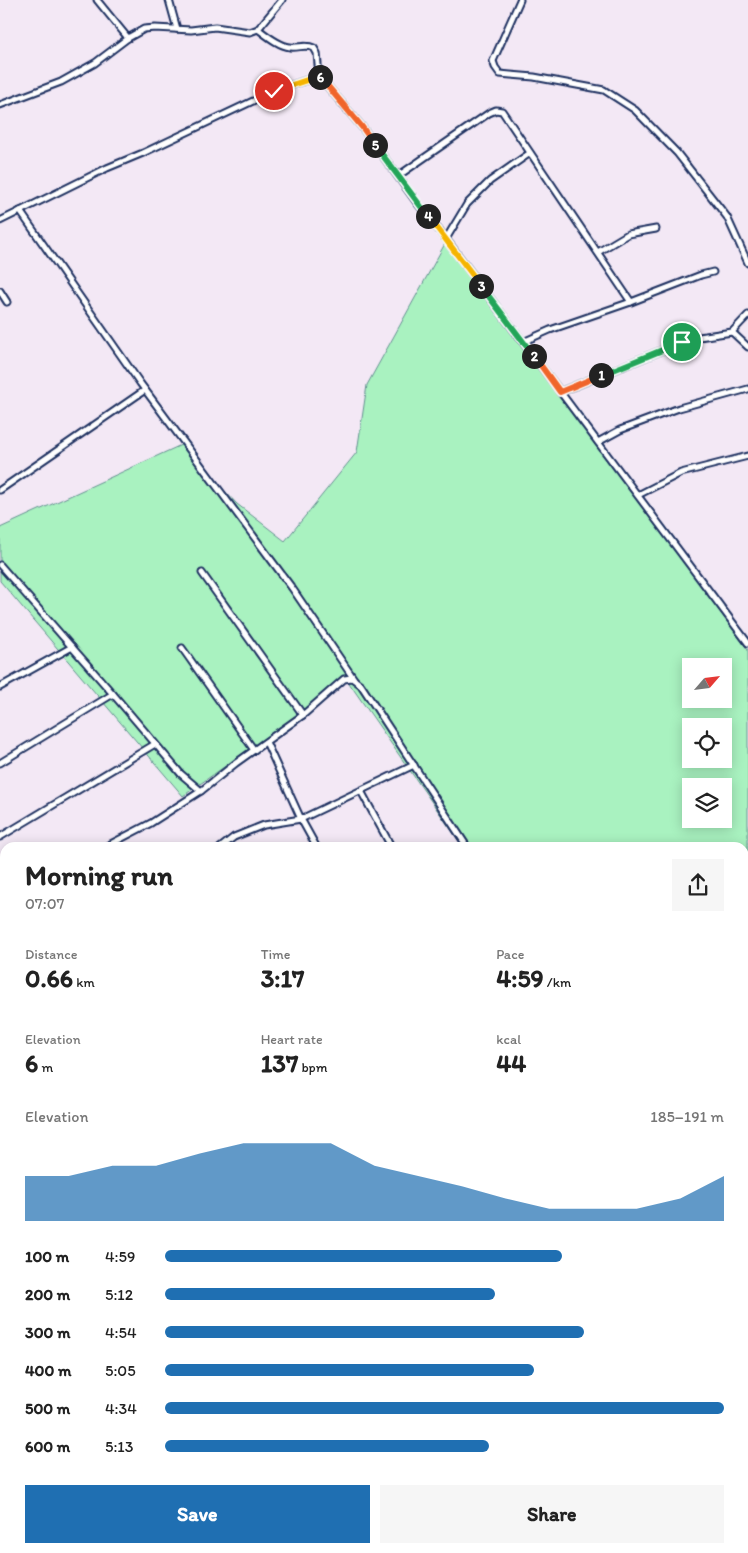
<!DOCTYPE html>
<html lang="en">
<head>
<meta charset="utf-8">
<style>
  body { margin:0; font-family:Itim,sans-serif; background:#f6f6f6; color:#222; height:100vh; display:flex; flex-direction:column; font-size:19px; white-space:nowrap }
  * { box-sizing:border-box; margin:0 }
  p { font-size:16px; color:#767676 }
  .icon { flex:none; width:28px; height:28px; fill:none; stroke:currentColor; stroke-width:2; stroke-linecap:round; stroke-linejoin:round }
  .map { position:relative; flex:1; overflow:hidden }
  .sheet { position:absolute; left:0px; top:842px; width:749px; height:711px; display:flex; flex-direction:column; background:#fff; border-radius:15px 15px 0 0; box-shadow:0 2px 12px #0003 }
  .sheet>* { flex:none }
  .needle { width:32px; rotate:62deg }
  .tools { position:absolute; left:682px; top:658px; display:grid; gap:10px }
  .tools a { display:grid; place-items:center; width:50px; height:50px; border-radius:0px; background:#fff; box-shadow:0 2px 12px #0003; font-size:25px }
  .pin { position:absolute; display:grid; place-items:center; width:42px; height:42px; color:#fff; margin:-21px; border:2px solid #fff; border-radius:50%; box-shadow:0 1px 5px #0007 }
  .km { position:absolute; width:25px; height:25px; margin:-12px; border-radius:50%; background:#222; color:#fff; font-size:14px; line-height:25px; text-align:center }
  .round { display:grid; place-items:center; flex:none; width:52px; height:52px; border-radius:0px; background:#f6f6f6 }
  .head { display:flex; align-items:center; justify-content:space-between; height:85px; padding:0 25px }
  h1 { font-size:28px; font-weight:700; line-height:38px }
  .stats { display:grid; grid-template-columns:repeat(3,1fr); gap:8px; height:85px; padding:5px 25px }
  .stats div { display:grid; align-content:center }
  .stats b { font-size:25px; font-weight:700 }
  .stats small { font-size:14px; font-weight:400 }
  .stats p { font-size:14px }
  .chart { height:140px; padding:10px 25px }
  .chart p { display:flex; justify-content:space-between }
  .chart svg { width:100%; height:90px; margin-top:5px; fill:#1f6fb2; opacity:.7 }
  .cta { display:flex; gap:10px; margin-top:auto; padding:10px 25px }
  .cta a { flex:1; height:58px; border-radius:0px; background:#1f6fb2; color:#fff; font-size:20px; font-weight:700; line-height:58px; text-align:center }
  .cta a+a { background:#f6f6f6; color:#222 }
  ul { padding:0 25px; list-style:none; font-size:16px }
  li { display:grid; grid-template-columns:80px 60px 1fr; align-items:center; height:38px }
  li i { height:12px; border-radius:6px; background:#1f6fb2 }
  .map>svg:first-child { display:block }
</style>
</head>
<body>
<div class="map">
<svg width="748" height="1553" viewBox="0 0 748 1553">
  <rect width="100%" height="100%" fill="#f3e8f5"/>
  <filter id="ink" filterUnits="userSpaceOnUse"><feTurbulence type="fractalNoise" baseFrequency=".02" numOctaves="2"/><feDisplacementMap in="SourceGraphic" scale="10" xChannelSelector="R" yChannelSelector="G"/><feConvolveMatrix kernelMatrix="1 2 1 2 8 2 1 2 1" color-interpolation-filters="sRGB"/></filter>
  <g filter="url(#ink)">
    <!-- green -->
    <g fill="#a9f2c0" stroke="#62908f" fill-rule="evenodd">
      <path d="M447,240L748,650V1014L744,1016V848L463,847L347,680L183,796L0,581V528L181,445L237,504L285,541L357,452L367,385ZM691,666H724V699H691ZM691,726H724V759H691ZM691,786H724V819H691Z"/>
      <path d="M748,1128V1270L744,1263V1130Z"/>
      <path d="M132,1549H528L529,1553H129Z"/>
    </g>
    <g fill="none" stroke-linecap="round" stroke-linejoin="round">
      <defs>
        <g id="minor">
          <path d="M97,0L128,38"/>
          <path d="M169,0L177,29"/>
          <path d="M520,0L493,61L495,67L500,74L534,77L604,90L635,110L677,153L727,217L748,263"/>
          <path d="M258,29C266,35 279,46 290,47C299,48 306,44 314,48L317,53L319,76L362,127L418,204L446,239L748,643"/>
          <path d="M0,105L61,82L95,63L128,38L144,29L155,28L191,30L215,27L250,32L258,29L282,0"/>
          <path d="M398,176L489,113L496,110L502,111L631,302"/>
          <path d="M20,211L140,383L292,588L354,679"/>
          <path d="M0,221L107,168L143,153L274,91L319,76"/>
          <path d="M446,239L467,204L490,181L530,153"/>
          <path d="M598,252L628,234L656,229"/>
          <path d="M0,291L7,302"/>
          <path d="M732,332L748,347"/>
          <path d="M523,342L550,330L631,302L701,275L713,272"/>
          <path d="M560,392L682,342L699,337L732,332L748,315"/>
          <path d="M598,442L620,430L679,408L748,389"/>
          <path d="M0,490L145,390"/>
          <path d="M638,495L681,473L748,456"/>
          <path d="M0,565L113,694L181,774L201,791L236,763L303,715L344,679L352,678L361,685L468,848"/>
          <path d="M202,573L303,715"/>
          <path d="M182,648L254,750"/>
          <path d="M0,687L72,647"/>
          <path d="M266,742L301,819L317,848"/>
          <path d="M0,763L113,694"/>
          <path d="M361,791L392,848"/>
          <path d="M0,837L155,744"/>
          <path d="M103,848L151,823L201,791"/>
          <path d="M220,848L234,837L264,825L301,819L414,765"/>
          <path d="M0,912L5,909"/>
          <path d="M0,976L5,974"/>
          <path d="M0,1057L5,1053"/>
          <path d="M0,1082L5,1087"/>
          <path d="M0,1189L5,1187"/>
          <path d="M744,1249L748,1255"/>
          <path d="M0,1276L5,1275"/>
          <path d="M744,1302L748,1300"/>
          <path d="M0,1365L5,1362"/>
          <path d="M744,1373L748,1371"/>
          <path d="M0,1430L5,1427"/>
          <path d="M744,1447L748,1444"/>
          <path d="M0,1492L5,1489"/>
          <path d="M744,1519L748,1517"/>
          <path d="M744,1543L748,1548"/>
          <path d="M174,1549L176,1553"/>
          <path d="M212,1549L214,1553"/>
          <path d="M282,1549L285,1553"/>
          <path d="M405,1549L409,1553"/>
          <path d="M468,1549L472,1553"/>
          <path d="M3,1553L11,1549"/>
          <path d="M116,1553L121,1549"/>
          <path d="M418,1553L429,1549"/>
          <path d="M495,1553L502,1549"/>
          <path d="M606,1553L612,1549"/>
          <path d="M729,1553L736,1549"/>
        </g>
      </defs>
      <!-- minor casing -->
      <use href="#minor" stroke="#1b2f5e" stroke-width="9"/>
      <!-- minor -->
      <use href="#minor" stroke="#fff" stroke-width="5"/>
    </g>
  </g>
  <g fill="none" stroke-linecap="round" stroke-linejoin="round" filter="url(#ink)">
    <defs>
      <path id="split-1" d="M601,375L682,342"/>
      <path id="split-2" d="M534,356L560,392L601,375"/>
      <path id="split-3" d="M481,286L534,356"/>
      <path id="split-4" d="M428,216L481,286"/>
      <path id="split-5" d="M375,145L428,216"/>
      <path id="split-6" d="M320,77L362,127L375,145"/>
      <path id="split-7" d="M274,91L319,76L320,77"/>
    </defs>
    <!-- split-1 casing -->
    <use href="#split-1" stroke="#fff" stroke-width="10"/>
    <!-- split-2 casing -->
    <use href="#split-2" stroke="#fff" stroke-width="10"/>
    <!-- split-3 casing -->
    <use href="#split-3" stroke="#fff" stroke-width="10"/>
    <!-- split-4 casing -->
    <use href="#split-4" stroke="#fff" stroke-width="10"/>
    <!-- split-5 casing -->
    <use href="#split-5" stroke="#fff" stroke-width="10"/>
    <!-- split-6 casing -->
    <use href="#split-6" stroke="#fff" stroke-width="10"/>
    <!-- split-7 casing -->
    <use href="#split-7" stroke="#fff" stroke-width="10"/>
    <!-- split-1 -->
    <use href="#split-1" stroke="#22a559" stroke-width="6"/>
    <!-- split-2 -->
    <use href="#split-2" stroke="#f0652b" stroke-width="6"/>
    <!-- split-3 -->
    <use href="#split-3" stroke="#22a559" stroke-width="6"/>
    <!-- split-4 -->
    <use href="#split-4" stroke="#f5b400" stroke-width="6"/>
    <!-- split-5 -->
    <use href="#split-5" stroke="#22a559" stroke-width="6"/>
    <!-- split-6 -->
    <use href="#split-6" stroke="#f0652b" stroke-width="6"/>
    <!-- split-7 -->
    <use href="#split-7" stroke="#f5b400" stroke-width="6"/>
  </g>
</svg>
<div class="tools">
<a><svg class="needle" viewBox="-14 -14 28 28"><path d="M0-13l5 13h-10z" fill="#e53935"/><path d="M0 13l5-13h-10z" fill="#767676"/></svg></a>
<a><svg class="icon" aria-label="locate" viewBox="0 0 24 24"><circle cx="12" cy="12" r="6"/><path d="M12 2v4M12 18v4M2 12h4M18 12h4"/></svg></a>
<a><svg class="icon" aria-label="layers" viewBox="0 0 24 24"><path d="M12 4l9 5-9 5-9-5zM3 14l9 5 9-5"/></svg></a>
</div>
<div class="pin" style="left:682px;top:342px;background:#1e9e55"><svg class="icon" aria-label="arrive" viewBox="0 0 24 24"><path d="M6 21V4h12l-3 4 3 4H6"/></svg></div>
<div class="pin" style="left:274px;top:91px;background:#d93025"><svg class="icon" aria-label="check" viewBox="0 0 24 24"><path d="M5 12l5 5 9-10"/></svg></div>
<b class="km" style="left:601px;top:375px">1</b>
<b class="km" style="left:534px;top:356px">2</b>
<b class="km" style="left:481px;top:286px">3</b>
<b class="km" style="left:428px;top:216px">4</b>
<b class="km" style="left:375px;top:145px">5</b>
<b class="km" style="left:320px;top:77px">6</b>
<section class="sheet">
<div class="head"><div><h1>Morning run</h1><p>07:07</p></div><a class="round"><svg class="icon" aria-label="share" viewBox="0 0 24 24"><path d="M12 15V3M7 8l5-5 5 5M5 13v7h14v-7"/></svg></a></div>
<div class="stats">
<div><p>Distance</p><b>0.66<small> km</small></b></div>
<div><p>Time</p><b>3:17</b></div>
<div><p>Pace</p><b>4:59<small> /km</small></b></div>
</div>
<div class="stats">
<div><p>Elevation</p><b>6<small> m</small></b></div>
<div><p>Heart rate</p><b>137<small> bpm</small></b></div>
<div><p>kcal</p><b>44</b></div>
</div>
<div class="chart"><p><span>Elevation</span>185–191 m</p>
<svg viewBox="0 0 160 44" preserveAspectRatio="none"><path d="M0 44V22L10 22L20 17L30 17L40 11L50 6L60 6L70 6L80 17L90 22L100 27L110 33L120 38L130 38L140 38L150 33L160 22V44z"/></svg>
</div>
<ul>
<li><b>100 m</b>4:59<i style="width:71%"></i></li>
<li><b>200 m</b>5:12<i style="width:59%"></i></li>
<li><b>300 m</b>4:54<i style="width:75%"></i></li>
<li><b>400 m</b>5:05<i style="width:66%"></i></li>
<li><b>500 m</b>4:34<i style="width:100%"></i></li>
<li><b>600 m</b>5:13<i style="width:58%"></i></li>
</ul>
<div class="cta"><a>Save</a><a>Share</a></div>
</section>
</div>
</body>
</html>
